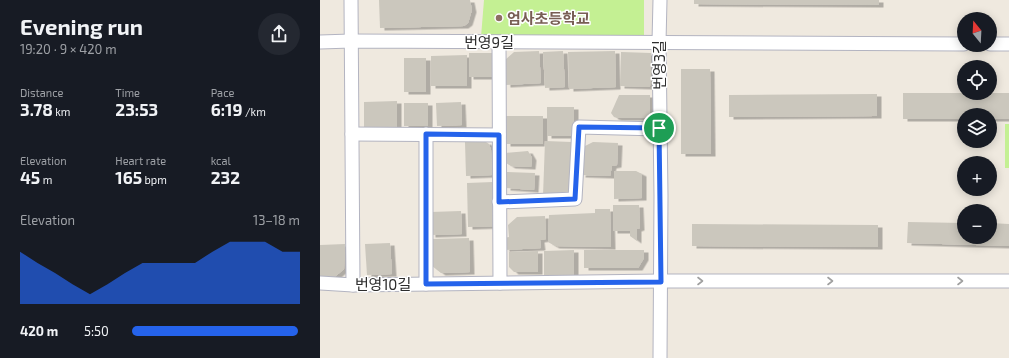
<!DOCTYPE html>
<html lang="en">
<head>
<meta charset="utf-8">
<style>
  body { margin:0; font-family:"Exo 2","Noto Sans KR",sans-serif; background:#242831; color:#f1f3f6; height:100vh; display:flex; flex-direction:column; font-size:15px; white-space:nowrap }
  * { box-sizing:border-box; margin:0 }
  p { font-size:13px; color:#9ea1a6 }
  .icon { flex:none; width:22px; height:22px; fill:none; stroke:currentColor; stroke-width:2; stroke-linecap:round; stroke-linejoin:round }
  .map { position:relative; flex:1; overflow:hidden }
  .details { display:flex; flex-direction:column; background:#171b24; width:320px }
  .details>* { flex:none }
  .needle { width:26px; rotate:342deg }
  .controls { position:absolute; left:637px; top:12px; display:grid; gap:8px }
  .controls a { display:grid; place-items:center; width:40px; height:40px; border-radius:50%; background:#171b24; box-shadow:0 2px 10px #0003; font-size:20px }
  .pin { position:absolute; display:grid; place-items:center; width:34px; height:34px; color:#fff; margin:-17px; border:2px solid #fff; border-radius:50%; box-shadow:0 1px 4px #0007 }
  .round { display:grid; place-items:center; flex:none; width:42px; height:42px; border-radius:21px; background:#242831 }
  .headline { display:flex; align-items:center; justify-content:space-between; height:68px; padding:0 20px }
  h1 { font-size:22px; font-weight:700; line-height:30px }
  .stats { display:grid; grid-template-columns:repeat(3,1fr); gap:6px; height:68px; padding:4px 20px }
  .stats div { display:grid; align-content:center }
  .stats b { font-size:17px; font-weight:700 }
  .stats small { font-size:11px; font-weight:400 }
  .stats p { font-size:11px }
  .chart { height:112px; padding:8px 20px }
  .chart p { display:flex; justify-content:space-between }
  .chart svg { width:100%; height:72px; margin-top:4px; fill:#2563eb; opacity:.7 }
  ul { padding:0 20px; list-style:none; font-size:13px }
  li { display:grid; grid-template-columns:64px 48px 1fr; align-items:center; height:30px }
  li i { height:10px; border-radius:5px; background:#2563eb }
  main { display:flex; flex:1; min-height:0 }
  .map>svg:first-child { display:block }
</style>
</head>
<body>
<main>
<section class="details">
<div class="headline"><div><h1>Evening run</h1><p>19:20 · 9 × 420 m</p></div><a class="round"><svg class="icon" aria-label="share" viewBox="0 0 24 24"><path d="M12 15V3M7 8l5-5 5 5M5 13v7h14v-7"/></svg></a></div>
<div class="stats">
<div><p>Distance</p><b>3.78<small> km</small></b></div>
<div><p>Time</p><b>23:53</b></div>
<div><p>Pace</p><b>6:19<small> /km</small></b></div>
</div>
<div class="stats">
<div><p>Elevation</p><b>45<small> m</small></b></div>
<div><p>Heart rate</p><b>165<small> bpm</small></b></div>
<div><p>kcal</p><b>232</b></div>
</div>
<div class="chart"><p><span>Elevation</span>13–18 m</p>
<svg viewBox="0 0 160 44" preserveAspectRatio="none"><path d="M0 44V12L10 19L20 25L30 32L40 38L50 32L60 25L70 19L80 19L90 19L100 19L110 12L120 6L130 6L140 6L150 12L160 12V44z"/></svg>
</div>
<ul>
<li><b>420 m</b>5:50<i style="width:99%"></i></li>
</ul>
</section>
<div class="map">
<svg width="689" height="358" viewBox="0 0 689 358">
  <defs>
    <filter id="shadow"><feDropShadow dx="4.5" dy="2.5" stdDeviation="0" flood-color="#0004"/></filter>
  </defs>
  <rect width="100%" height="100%" fill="#efe9df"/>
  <!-- pitch -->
  <g fill="#c4f093">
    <path d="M164,0H324V36L161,37Z"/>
    <rect x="685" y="124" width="4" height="44"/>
  </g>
  <!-- building -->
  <g fill="#cbc7bd" filter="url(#shadow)">
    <path d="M59,0H150L152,10L148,23L144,26L60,28Z"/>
    <path d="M374,0H559V5L374,4Z"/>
    <path d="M219,51L221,83L186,85L185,60L194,52Z"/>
    <path d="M243,51L245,87L225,88L223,52Z"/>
    <path d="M295,51L296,87L249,89L248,52Z"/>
    <path d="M301,52L331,53L330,87L300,86Z"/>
    <rect x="149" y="53" width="26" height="24"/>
    <path d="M147,55V86H111V56Z"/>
    <rect x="84" y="58" width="22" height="34"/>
    <path d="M361,69H390L391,154H361Z"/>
    <path d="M583,93H689V119H670V115H644V119H583Z"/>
    <path d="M557,94V116L409,117V95Z"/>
    <path d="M299,95H330V118H297L294,117L291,113Z"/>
    <path d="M77,101V128H44V102Z"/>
    <path d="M141,102L142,125L117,126L116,103Z"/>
    <rect x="84" y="103" width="24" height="23"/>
    <rect x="227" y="107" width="27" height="29"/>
    <rect x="186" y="116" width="37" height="28"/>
    <path d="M225,141L252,142L250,197L223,196Z"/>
    <path d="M145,142H166L169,144L171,150L172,175L146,176Z"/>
    <path d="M273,142L298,143L297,165L292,166L290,176L261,175L265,146Z"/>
    <path d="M208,151L212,158L211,167L191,166L186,163L185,153Z"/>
    <path d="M294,171H316L322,174V198L294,199Z"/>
    <path d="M187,172L215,173L214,190L186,188Z"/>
    <path d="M173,182L176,184L177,226L148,227L147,183Z"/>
    <path d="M293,205H319L320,228L317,229V241L310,236V231H293Z"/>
    <path d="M275,209H290L291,247L235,246L228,242L229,215L275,213Z"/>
    <path d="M141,211L142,234L111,235L110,212Z"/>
    <path d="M225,216L226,239L220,240L221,248L185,250L184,238L189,237L188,225L197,217Z"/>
    <path d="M588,222L644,223V237H670V223L689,224V246L587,243Z"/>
    <path d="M372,224L558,225V247L372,246Z"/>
    <path d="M149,238L150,272L121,273L112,266L111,239Z"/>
    <path d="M70,243L72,274L47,275L45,244Z"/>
    <path d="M25,244L24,269L11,280H0V245Z"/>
    <path d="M254,250V280H224V251Z"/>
    <path d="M264,250H324V258L318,268H264Z"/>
    <path d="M218,251V272H194L189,267V252Z"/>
  </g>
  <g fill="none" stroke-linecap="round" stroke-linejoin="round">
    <defs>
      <g id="minor">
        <path d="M31,0L33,285"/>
        <path d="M340,0L339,42L341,196L340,358"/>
        <path d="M0,42L31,41L644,44"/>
        <path d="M179,43L180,283"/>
        <path d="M670,44H689"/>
        <path d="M32,134L179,135"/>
        <path d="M179,202L255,199L259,127L339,129"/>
        <path d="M0,283L33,285L341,281H689"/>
        <path d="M106,284V134"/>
      </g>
    </defs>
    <!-- minor casing -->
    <use href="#minor" stroke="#b3b4c1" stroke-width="15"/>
    <!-- minor -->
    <use href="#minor" stroke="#fff" stroke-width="13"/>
  </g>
  <!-- one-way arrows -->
  <defs><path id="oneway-chevron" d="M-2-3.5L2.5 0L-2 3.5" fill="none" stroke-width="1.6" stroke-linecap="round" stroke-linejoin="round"/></defs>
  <g stroke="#a0a0a0">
    <use href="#oneway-chevron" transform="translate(380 281)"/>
    <use href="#oneway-chevron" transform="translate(510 281)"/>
    <use href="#oneway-chevron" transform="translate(640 281)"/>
  </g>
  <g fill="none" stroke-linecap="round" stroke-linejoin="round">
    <defs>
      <path id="route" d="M259,127L339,128L341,282L106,284V134L179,135V202L255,199Z"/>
    </defs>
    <!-- route casing -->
    <use href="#route" stroke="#fff" stroke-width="8"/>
    <!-- route -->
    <use href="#route" stroke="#2563eb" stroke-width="5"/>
  </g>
  <!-- markers -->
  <circle fill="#8d6e63" stroke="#fff" stroke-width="1.5" cx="179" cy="18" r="4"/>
  <g text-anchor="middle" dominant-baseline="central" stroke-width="3" stroke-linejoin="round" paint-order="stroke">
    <!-- education labels -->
    <g font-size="15" font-weight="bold" fill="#785e54" stroke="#fff" text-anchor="start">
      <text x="187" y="18">엄사초등학교</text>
    </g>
    <!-- street labels -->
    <g font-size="15" fill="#2d2d2d" stroke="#fff">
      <text x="169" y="42">번영9길</text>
      <text transform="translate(339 65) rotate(-90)">번영3길</text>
      <text x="63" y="284">번영10길</text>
    </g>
  </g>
</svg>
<div class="controls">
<a><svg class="needle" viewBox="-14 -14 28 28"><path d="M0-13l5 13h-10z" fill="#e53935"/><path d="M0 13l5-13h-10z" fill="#9ea1a6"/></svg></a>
<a><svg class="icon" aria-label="locate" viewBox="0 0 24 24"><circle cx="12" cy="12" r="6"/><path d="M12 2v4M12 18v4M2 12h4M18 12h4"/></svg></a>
<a><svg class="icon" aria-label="layers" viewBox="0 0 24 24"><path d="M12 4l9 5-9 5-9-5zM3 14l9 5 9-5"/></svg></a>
<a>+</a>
<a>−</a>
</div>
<div class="pin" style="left:339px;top:128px;background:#1e9e55"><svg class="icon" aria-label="arrive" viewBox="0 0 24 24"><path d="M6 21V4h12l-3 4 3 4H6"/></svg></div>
</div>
</main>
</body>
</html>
